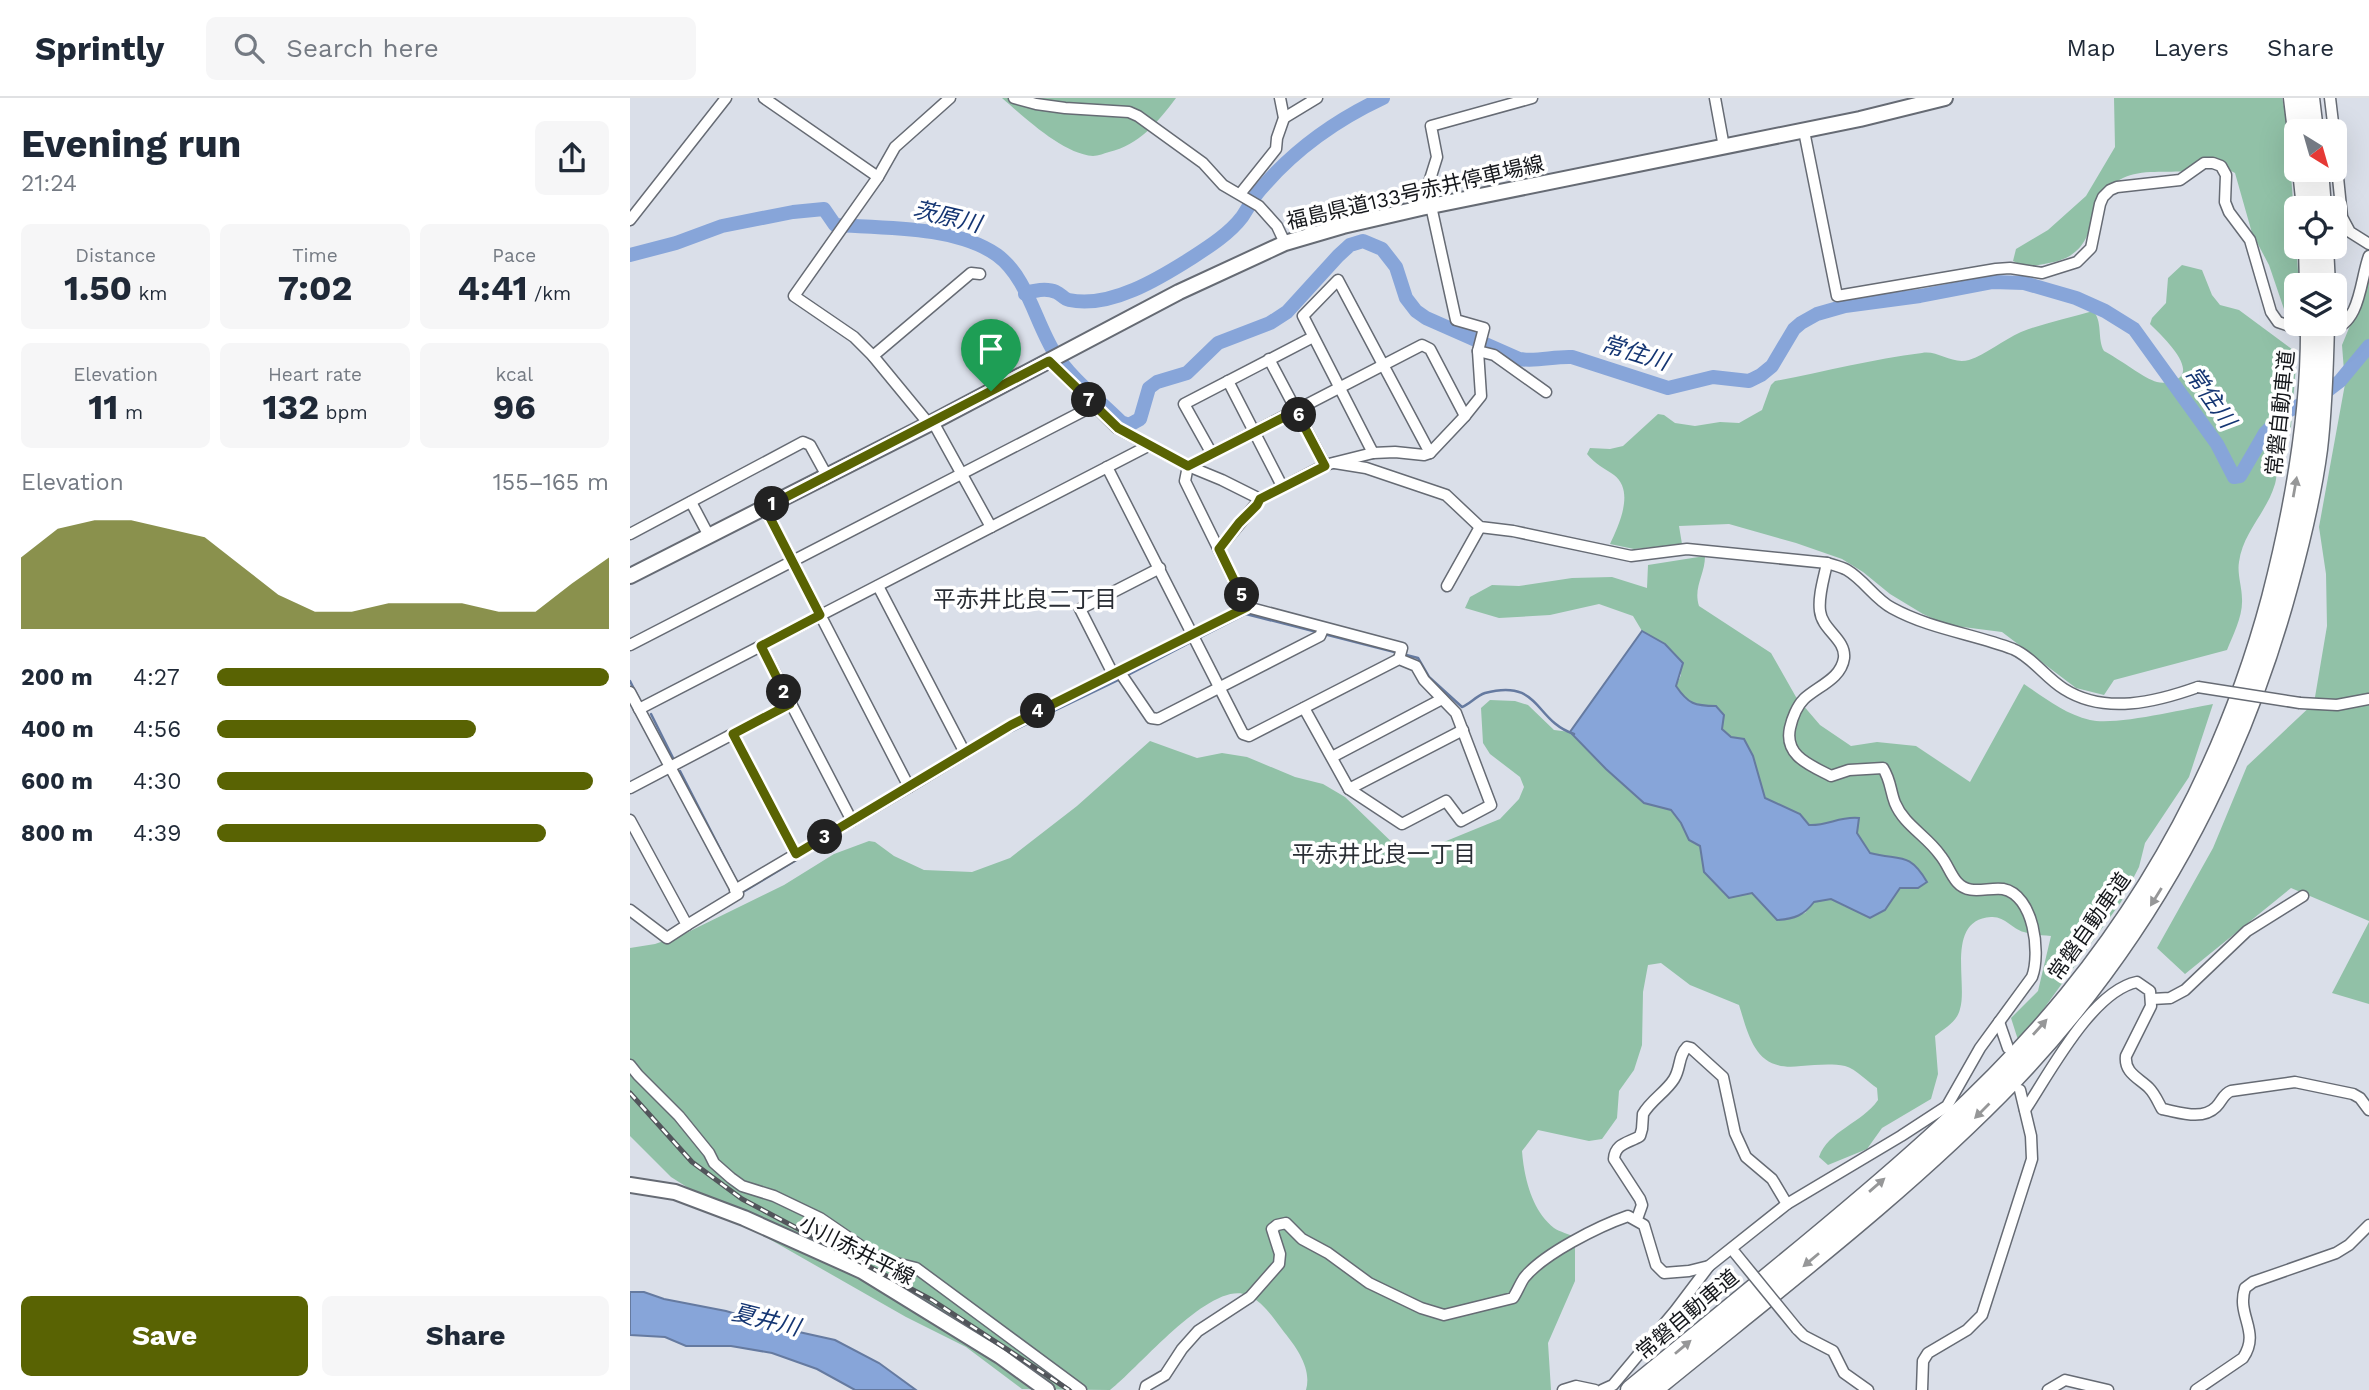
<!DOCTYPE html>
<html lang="en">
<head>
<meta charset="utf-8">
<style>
  body { margin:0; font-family:"Work Sans","Noto Sans JP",sans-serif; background:#f6f6f7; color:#1f2937; height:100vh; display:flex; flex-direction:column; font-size:26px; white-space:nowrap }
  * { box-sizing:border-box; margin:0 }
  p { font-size:23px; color:#747a83 }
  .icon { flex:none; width:38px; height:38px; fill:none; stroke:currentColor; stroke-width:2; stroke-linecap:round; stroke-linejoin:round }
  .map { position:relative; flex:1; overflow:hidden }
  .panel { display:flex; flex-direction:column; background:#fff; width:630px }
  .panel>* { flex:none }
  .needle { width:46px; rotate:143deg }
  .buttons { position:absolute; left:1654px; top:21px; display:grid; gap:14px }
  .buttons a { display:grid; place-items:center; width:63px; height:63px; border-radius:10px; background:#fff; box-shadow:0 7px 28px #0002; font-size:35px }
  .pin { position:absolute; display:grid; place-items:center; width:60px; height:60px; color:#fff; margin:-72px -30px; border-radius:50% 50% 50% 0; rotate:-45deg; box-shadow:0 0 7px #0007 }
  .pin .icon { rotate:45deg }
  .km { position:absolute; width:35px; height:35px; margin:-18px; border-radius:50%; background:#222; color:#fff; font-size:19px; line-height:35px; text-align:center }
  .round { display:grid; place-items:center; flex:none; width:74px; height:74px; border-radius:10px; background:#f6f6f7 }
  .summary { display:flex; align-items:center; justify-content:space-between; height:119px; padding:0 21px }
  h1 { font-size:38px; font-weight:700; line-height:52px }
  .figures { display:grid; grid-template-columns:repeat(3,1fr); gap:10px; height:119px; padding:7px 21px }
  .figures div { display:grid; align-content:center; border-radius:10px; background:#f6f6f7; text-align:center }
  .figures b { font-size:35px; font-weight:700 }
  .figures small { font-size:19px; font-weight:400 }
  .figures p { font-size:19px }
  .chart { height:196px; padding:14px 21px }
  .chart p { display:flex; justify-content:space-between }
  .chart svg { width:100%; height:126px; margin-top:7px; fill:#596303; opacity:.7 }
  .action { display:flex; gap:14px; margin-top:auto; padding:14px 21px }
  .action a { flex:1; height:80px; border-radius:10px; background:#596303; color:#fff; font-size:28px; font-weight:700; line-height:80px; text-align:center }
  .action a+a { background:#f6f6f7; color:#1f2937 }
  ul { padding:0 21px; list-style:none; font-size:23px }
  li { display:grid; grid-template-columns:112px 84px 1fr; align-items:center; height:52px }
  li i { height:18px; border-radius:9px; background:#596303 }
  header { display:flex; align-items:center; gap:42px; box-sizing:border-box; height:98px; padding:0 35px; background:#fff; border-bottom:2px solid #e0e1e3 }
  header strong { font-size:33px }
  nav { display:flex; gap:38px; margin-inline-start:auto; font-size:24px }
  .search { width:490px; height:63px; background:#f6f6f7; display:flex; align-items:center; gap:18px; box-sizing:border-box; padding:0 24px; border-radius:10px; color:#747a83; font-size:26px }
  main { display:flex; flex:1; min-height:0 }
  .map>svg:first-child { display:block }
</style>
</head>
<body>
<header>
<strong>Sprintly</strong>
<div class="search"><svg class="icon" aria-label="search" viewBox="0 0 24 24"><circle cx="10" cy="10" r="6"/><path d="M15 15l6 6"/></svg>Search here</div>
<nav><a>Map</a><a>Layers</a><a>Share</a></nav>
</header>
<main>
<section class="panel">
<div class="summary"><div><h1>Evening run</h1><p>21:24</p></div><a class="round"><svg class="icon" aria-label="share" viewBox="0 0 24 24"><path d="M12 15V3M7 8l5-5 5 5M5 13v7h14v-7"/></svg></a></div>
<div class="figures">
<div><p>Distance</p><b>1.50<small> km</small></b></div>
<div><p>Time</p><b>7:02</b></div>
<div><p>Pace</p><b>4:41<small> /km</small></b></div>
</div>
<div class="figures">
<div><p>Elevation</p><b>11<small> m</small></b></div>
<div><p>Heart rate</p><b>132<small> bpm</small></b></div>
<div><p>kcal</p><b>96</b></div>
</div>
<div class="chart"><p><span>Elevation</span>155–165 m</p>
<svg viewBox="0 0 160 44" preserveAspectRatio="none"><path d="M0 44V19L10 9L20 6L30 6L40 9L50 12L60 22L70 32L80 38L90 38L100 35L110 35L120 35L130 38L140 38L150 28L160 19V44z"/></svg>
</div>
<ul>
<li><b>200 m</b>4:27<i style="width:100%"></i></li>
<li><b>400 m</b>4:56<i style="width:66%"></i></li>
<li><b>600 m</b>4:30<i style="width:96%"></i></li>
<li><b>800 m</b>4:39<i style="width:84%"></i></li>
</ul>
<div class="action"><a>Save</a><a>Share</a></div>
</section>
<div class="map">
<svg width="1739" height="1292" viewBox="0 0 1739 1292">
  <rect width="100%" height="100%" fill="#dadfe9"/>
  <!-- green -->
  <g fill="#91c1a7">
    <path d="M372,0H546C528,24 509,47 479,54C475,55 468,58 463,58C433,56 394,19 372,0Z"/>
    <path d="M1484,0H1652L1657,21L1669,187H1666V221L1662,223L1655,214L1639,167L1622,135L1605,75L1584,64C1575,67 1566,72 1558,73C1537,75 1511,71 1493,80C1450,101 1477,155 1419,165C1404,168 1396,170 1383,163L1386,151L1418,132L1456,98L1485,49Z"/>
    <path d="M1552,167L1572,172L1582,197L1590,207L1609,212L1667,255L1661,329L1643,339C1640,355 1650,369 1645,386C1637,414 1613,434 1609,464C1607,476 1612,489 1612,501C1613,518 1603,537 1597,552L1484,582L1474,597L1446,590L1372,534L1317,527L1293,516L1260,496L1233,474L1212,461L1166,445L1099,426L1049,428L1052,446L1004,451L980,446C989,427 1005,393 984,377C974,370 965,366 957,356L960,350L980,351L993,348L1028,316L1034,317L1045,325L1065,328L1090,324L1109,325L1132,312L1141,287L1145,283C1194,274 1242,261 1292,255C1308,252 1322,267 1339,262C1357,256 1373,242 1391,234C1414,225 1439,220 1463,213C1473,223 1467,241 1474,253C1488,260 1515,281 1527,284C1534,286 1543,284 1549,280C1565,268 1530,236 1520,226L1522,220L1536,205L1538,180Z"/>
    <path d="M1739,182V823L1661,790L1555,876L1527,850L1583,750L1617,668L1684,605L1697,528L1696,476L1689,429L1715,286L1712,247Z"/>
    <path d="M1075,458C1075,477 1063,489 1069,508L1141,555L1166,599L1190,627L1221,648L1247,644L1286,648L1340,684L1394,586C1415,600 1435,616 1460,622C1486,628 1554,611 1583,606L1559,679L1515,745L1509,769L1491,804L1389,945L1381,920L1408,893L1421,838C1412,837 1403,837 1394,834C1382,831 1375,818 1361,819C1315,822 1338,886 1330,911C1327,924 1315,930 1305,938L1308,976L1301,1001L1252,1030L1237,1051L1198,1067L1189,1059C1198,1033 1232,1025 1248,1002L1247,990C1238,984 1226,971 1215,968C1201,965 1185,967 1171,968C1126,974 1120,942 1109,907L1060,887L1031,865L1018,867L1013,894L1012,947L1004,972L989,993L987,1020L972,1041L959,1043L908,1032L892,1053C894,1080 902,1113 924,1130C930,1134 939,1136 945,1139V1183L918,1245L921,1292H676C682,1271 667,1250 654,1234C644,1221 633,1203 617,1197C580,1182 508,1271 480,1292L392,1291L336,1249L276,1219L134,1138L41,1079L0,1038V850L25,846L54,836L154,787L204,756L239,743L245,744L264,758L294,772L342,774L380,760L447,708L520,643L567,660L592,655L617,659L665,679L693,686L715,699L770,752L782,757L870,721L889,701L894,689L890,679L860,656L853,645L851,610L860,602L885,603L898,607L924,632L940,634L976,671L1014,705L1041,712L1051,725L1059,742L1070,748L1074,774L1099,800L1122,795L1147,822L1175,815L1184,804L1201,801L1216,809L1255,812L1270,790H1288L1251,758L1240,755L1227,735L1179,727L1170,716L1135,700L1123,658L1101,639L1071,608L1056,602L1046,588L1051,577L1035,546L1012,533L1003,518L969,506L920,517L869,520L835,510L840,499L862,487L889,488L942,480L982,479L1017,490L1018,467Z"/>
    <path d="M1739,824V906L1702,895Z"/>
  </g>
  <!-- water -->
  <g fill="#87a5d9" stroke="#657aa0" stroke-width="2">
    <path d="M1012,533L1035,546L1053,565L1046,588C1058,606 1065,608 1086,608L1094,617L1092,631L1101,639L1114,641L1123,658L1135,700L1170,716L1179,727C1198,728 1209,718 1229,720L1227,735L1240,755C1270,763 1279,753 1297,784L1288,790H1270L1255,812L1240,820L1201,801L1184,804C1174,817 1165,821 1147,822L1122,795L1099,800L1074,774L1070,748L1059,742L1051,725L1041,712L1014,705L976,671L940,634Z"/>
    <path d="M0,1194H14L34,1201L96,1213L160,1232L205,1242L249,1265L286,1292H225L187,1271L142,1255L101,1248H56L35,1239L0,1237Z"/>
  </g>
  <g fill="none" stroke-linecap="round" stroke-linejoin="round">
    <!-- stream -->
    <g stroke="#657aa0" stroke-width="2.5">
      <path d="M694,536L788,560L799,579L832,609C840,606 846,598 855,595C911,580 904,623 944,636"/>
      <path d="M569,540L616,516L687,534"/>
      <path d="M498,577L563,543"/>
      <path d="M0,583L8,599"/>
      <path d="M21,616L43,660"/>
      <path d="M50,673L108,786"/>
      <path d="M113,794L376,636L492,580"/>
    </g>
    <!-- river -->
    <g stroke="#87a5d9" stroke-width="14">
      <path d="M0,157L46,145L92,128L163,114L194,111L205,127C254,130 326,128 367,157C397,179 405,223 424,254C440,280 469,302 491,324L499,327L510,321L519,290L527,284L557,275L588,245L640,225L657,214L708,158L720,147L733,143L752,151L766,169L776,200L786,213L796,220L889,261C907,264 924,258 942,259L1038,290L1083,279L1119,283L1131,277L1142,268L1164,231L1171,225L1187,216L1215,208L1290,198L1363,184L1394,185L1446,200L1475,213L1504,231L1587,346L1604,379L1610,378L1635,335L1656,314L1697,293L1710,283L1739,248"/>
      <path d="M395,196C403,192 417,190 426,194C431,196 434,201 439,202C480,211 530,180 563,159C580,148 600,135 612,119C618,110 623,100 630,92C663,53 706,22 753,0"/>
    </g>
    <defs>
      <g id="street">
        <path d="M134,0L248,79"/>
        <path d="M384,0L406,6L435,10L499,14L508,18L573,65L593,87L629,108L647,128L655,145"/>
        <path d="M1085,0L1094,49"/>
        <path d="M1700,0L1704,33"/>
        <path d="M654,20L687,0"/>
        <path d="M1174,33L1207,198L1366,171L1380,170L1412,175L1447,164L1461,150L1470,106L1473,99L1480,92L1487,89L1550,82L1574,65H1583L1591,68L1596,77L1595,104L1599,114L1620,142L1641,214L1648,224L1671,232"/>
        <path d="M1704,40L1712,119L1720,134L1739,146"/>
        <path d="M610,96L646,51L647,40L654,20L650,0"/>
        <path d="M801,108L826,222L854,230L848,253L851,298L835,318"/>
        <path d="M791,110L807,59L801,28L902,0"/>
        <path d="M0,122L96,0"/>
        <path d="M1701,232C1731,225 1730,182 1739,158"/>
        <path d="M848,253L864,257L916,294"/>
        <path d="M243,258L341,175L350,176"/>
        <path d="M639,261L695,367"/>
        <path d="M598,283L652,388"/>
        <path d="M303,324L361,429"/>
        <path d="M299,326L243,258L224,239L164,198L248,79L265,49L320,0"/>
        <path d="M743,355L673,218L708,182L800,355"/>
        <path d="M582,356L554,306L683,239"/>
        <path d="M705,365L736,370L816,397L850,429L883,433L1001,458L1057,451L1197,465C1203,467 1212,469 1217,472C1234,482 1245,501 1262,510C1300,531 1344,536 1383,551C1402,559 1416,580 1434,591C1475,617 1526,604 1568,589"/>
        <path d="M558,368L792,247L800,251L835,318L800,355L794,357L765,354L743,355L695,367L630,401"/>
        <path d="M558,368L592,382L630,401L589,451"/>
        <path d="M477,369L613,636L619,638L769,561L786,568L794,582L826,615L861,707L831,723L816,703L772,726L719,691"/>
        <path d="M61,404L79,438"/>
        <path d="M0,436L173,344L180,347L197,378"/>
        <path d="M248,488L335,655"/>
        <path d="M817,488L850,429"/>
        <path d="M617,509L772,550L769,561"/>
        <path d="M0,547L465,307"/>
        <path d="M131,548L222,723"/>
        <path d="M489,573L521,620L528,621L690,538L693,531"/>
        <path d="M483,576L450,511L530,470"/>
        <path d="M0,594L108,796L57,827"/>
        <path d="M1670,605L1707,607L1739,601"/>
        <path d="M674,610L719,691L833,632"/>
        <path d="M9,611L518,348"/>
        <path d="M103,636L166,756"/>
        <path d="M702,659L812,601"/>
        <path d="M279,689L381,627L617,509L555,383L558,368L487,330L419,263"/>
        <path d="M0,690L160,606"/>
        <path d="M0,722L57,827L37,840L0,812"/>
        <path d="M105,792L279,689L135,410"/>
        <path d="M1522,901L1540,900L1555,892L1617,833L1673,798"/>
        <path d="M1369,924L1378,950"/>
        <path d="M0,967L8,977L49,1018L79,1055L84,1065L101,1080L112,1088L144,1098L190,1120L250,1161L286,1170L451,1292"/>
        <path d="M1395,1012C1419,976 1462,893 1507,884L1520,893L1521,908L1496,958C1494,975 1509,980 1519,990C1525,996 1528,1004 1532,1011C1549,1014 1572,1023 1586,1009C1592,1003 1593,996 1601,993L1665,984L1723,996L1730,1000L1739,1012"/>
        <path d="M1007,1121L1012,1107L1010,1101L984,1061C985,1045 999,1045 1010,1038L1012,1031L1013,1016C1021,1002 1036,994 1044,981C1051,970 1048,958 1057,949L1061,950L1093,979L1105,1035L1116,1059L1142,1081L1157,1106"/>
        <path d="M1167,1231L1174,1238L1203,1253L1214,1275L1238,1292"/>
        <path d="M515,1292L516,1288L535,1277L552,1251L568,1233L620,1199L649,1166L650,1156L642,1131L647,1127L656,1125L672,1141L698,1155L739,1185L791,1210L814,1217L883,1200C887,1194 890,1186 894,1180C913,1156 969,1128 998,1118L1014,1127L1026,1167L1034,1175L1059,1173L1079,1168L1157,1106L1271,1038L1317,1008L1350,950L1402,879C1411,855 1404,797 1373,791C1357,789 1339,798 1327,784C1320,776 1317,765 1310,757C1297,738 1274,727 1265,705C1260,692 1261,683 1253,670L1219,672L1201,678C1180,667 1154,658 1160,630C1162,621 1167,608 1174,601C1188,588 1211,581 1214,560C1216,541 1192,532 1190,513C1188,498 1194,480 1197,465"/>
        <path d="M933,1292L946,1288L965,1292"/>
        <path d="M972,1292L983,1287L1045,1213L1079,1168"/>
        <path d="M1292,1292L1293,1263L1298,1255L1337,1232L1352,1217L1402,1061L1401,1038L1390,992"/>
        <path d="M1418,1292L1435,1282L1478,1292"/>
        <path d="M1566,1292L1613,1260C1631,1233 1606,1218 1615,1190L1623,1184L1706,1155L1719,1147L1739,1127"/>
      </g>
      <g id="secondary">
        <path d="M0,478L299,326L549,194L655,145L713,128L791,110L1230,21L1315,0"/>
        <path d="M0,1087L45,1094L114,1120L232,1173L370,1258L417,1292"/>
      </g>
      <g id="highway">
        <path d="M1663,0L1667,33"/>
        <path d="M1680,0L1684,33"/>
        <path d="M1672,72L1676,110"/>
        <path d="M1689,72L1692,110"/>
        <path d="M1678,149L1679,187"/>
        <path d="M1694,149L1696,187"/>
        <path d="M1000,1292C1058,1244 1116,1196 1174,1149C1267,1072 1361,992 1438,898C1533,781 1602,646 1641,500C1664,411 1681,319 1680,226"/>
        <path d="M1023,1292C1145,1192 1274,1095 1383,982C1516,843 1609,672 1659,486C1671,442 1682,397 1688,351C1693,309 1694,267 1695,226"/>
      </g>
    </defs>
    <!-- street casing -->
    <use href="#street" stroke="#666b74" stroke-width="13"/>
    <!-- secondary casing -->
    <use href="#secondary" stroke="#666b74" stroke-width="18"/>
    <!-- highway casing -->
    <use href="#highway" stroke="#666b74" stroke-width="21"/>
    <!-- street -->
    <use href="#street" stroke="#fff" stroke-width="10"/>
    <!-- secondary -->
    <use href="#secondary" stroke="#fff" stroke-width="14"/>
    <!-- highway -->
    <use href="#highway" stroke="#fff" stroke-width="18"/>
    <defs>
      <path id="rail" d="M0,995L62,1064L112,1101L302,1202L439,1292"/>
    </defs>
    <!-- rail casing -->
    <use href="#rail" stroke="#52555b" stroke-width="5"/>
    <!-- rail -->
    <use href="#rail" stroke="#fff" stroke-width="2.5" stroke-dasharray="8" stroke-linecap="butt"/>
    <defs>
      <g id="street-bridge">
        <path d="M1568,589L1670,605"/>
        <path d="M1105,1155L1167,1231"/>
      </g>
    </defs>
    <!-- street-bridge casing -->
    <use href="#street-bridge" stroke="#666b74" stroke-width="13" stroke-linecap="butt"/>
    <!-- street-bridge -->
    <use href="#street-bridge" stroke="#fff" stroke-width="10"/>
  </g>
  <!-- one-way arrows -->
  <defs><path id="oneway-solid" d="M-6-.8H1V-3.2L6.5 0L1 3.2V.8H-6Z" transform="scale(1.75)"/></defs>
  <g fill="#969798">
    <use href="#oneway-solid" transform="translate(1665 389) rotate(-80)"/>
    <use href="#oneway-solid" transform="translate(1526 799) rotate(122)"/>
    <use href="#oneway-solid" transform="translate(1410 929) rotate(-48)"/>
    <use href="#oneway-solid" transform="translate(1352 1013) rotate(135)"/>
    <use href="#oneway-solid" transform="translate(1247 1087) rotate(-41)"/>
    <use href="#oneway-solid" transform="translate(1181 1162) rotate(140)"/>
    <use href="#oneway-solid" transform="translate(1053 1249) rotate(-40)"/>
  </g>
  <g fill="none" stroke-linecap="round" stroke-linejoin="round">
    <defs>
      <path id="route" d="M419,263L488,330L558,368L666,313L695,368L630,401L627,407L609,425L589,451L617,509L381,627L166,756L103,636L160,606L131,548L190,517L135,410Z"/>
    </defs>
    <!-- route casing -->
    <use href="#route" stroke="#fff" stroke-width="14"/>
    <!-- route -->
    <use href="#route" stroke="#596303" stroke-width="9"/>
  </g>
  <g text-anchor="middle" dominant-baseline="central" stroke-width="7" stroke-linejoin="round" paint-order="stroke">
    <!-- street labels -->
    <g font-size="21" fill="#15171b" stroke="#fff">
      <text transform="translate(785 94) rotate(-13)">福島県道133号赤井停車場線</text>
      <text transform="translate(1650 315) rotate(-84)">常磐自動車道</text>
      <text transform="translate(1459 828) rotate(-55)">常磐自動車道</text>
      <text transform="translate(227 1152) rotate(27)">小川赤井平線</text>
      <text transform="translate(1057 1216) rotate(-40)">常磐自動車道</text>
    </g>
    <!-- water labels -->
    <g font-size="23" font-style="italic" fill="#153673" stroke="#fff">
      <text transform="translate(317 119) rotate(13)">茨原川</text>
      <text transform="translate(1005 255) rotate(17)">常住川</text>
      <text transform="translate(1580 299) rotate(55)">常住川</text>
      <text transform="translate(136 1222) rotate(14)">夏井川</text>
    </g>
    <!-- neighbourhood labels -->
    <g font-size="23" fill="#2a2e35" stroke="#fff">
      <text x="395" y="501">平赤井比良二丁目</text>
      <text x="754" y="756">平赤井比良一丁目</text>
    </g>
  </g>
</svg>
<div class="buttons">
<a><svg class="needle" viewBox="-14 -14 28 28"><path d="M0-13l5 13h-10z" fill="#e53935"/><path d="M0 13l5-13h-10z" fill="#747a83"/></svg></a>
<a><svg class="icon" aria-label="locate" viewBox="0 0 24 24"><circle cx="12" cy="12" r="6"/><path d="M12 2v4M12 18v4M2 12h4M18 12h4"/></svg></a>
<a><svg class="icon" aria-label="layers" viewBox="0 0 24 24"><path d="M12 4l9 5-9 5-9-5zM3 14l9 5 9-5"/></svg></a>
</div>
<div class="pin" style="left:361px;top:293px;background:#1e9e55"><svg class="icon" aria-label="arrive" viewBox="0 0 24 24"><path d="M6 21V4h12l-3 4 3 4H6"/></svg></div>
<b class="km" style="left:142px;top:406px">1</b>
<b class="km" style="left:154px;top:594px">2</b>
<b class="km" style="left:195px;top:739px">3</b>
<b class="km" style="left:408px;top:613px">4</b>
<b class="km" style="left:612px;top:497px">5</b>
<b class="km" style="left:669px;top:317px">6</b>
<b class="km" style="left:459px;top:302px">7</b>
</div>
</main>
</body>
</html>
